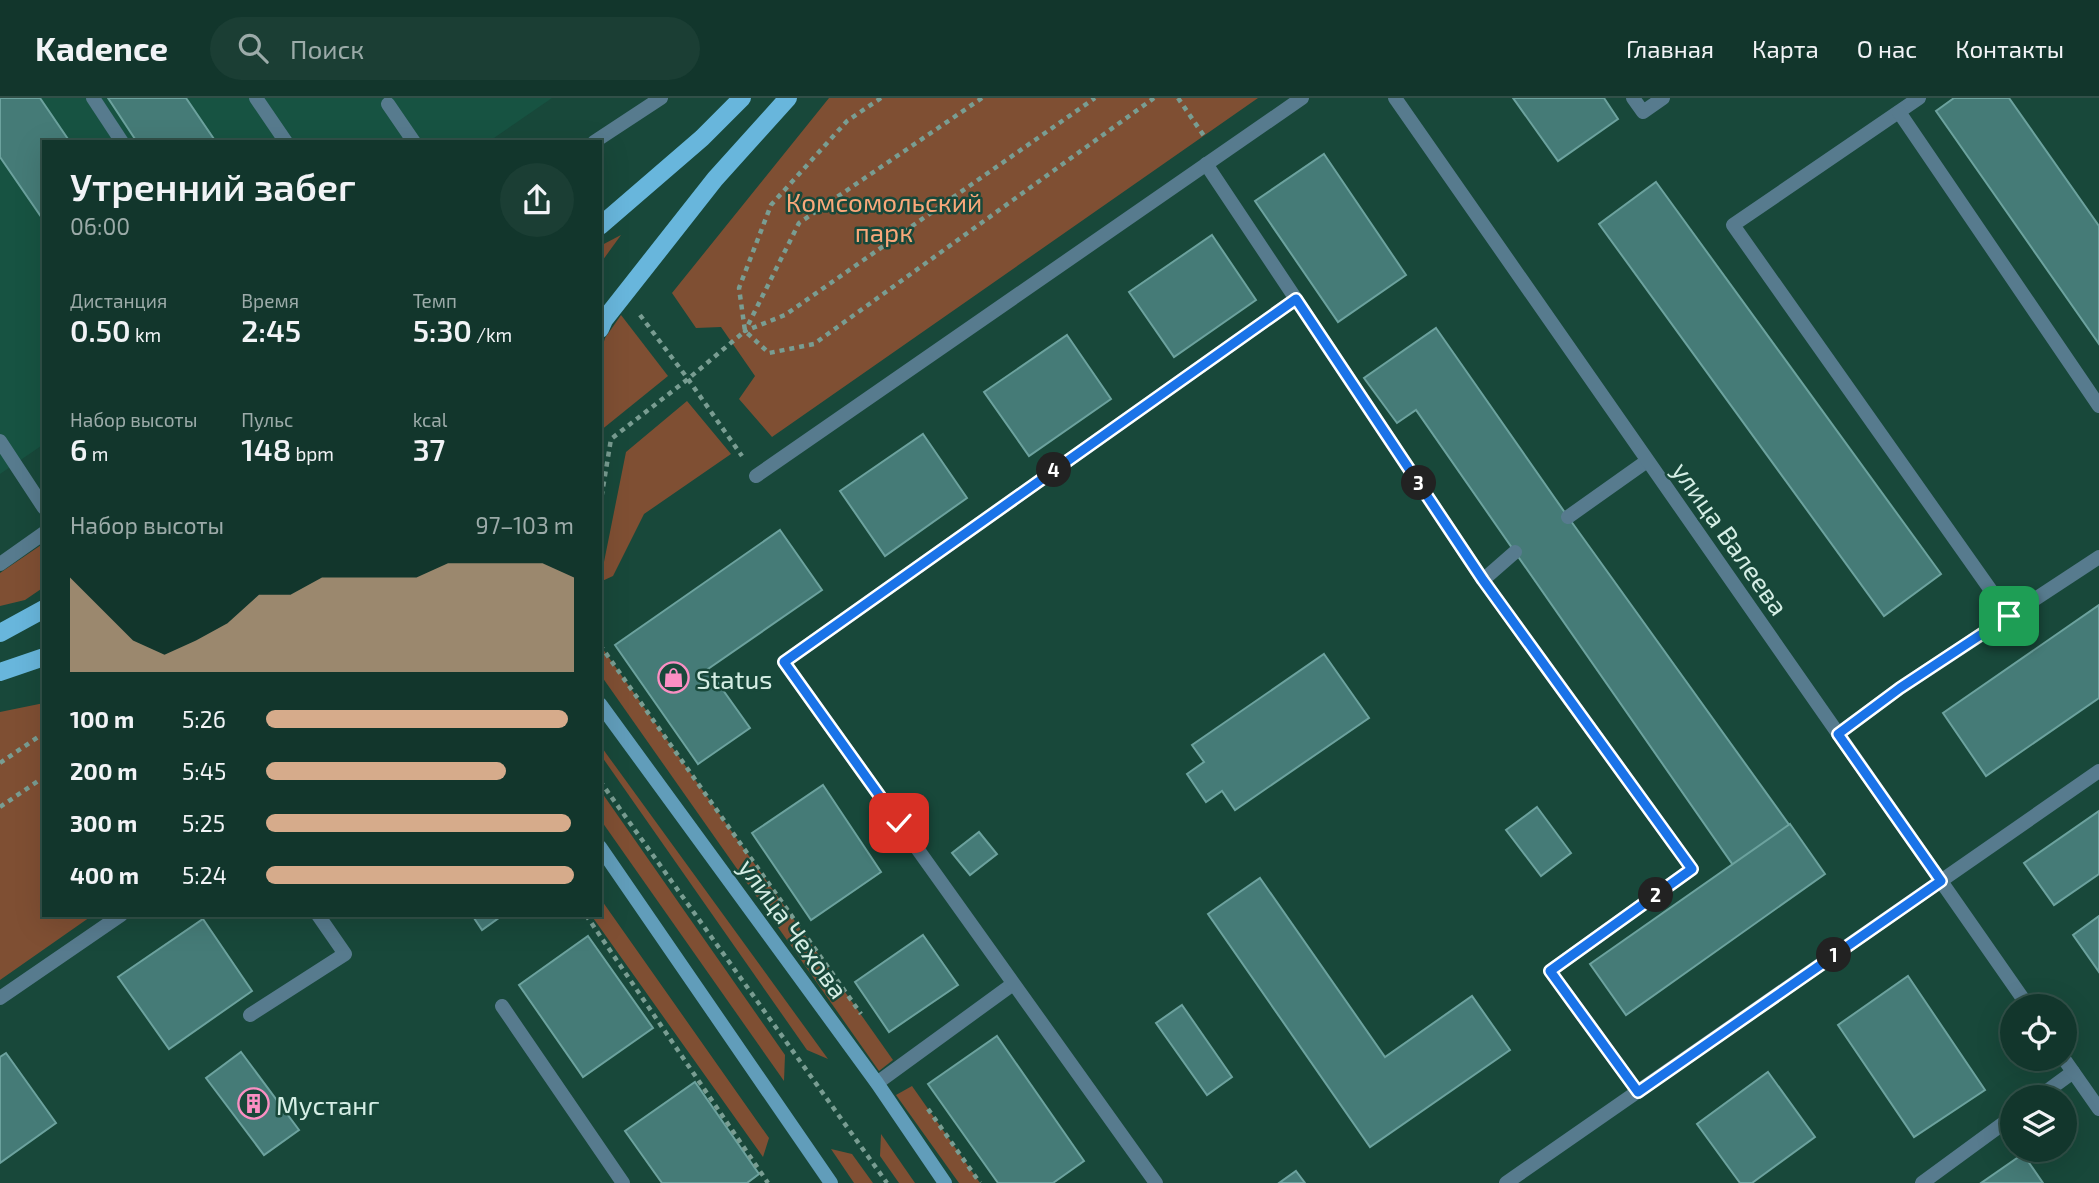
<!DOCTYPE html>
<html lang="ru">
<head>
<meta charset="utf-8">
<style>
  body { margin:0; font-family:"Exo 2",sans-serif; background:#1b3e34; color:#f1f3f6; height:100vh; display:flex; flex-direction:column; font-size:26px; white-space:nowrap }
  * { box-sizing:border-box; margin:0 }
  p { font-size:23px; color:#9caba9 }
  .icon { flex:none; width:38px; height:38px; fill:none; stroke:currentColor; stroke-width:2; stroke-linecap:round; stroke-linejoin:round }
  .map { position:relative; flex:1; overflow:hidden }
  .panel { position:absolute; left:42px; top:42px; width:560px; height:777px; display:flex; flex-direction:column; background:#12362c; border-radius:0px; box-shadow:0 7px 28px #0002,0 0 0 2px #315048 }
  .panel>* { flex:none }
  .controls { position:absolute; left:2000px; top:896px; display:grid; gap:14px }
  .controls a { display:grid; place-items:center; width:77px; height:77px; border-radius:50%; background:#12362c; box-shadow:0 7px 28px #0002,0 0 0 2px #315048; font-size:35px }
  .pin { position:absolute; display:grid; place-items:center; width:60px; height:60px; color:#fff; margin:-30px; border-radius:14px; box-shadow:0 4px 10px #0006 }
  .km { position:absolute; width:35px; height:35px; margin:-18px; border-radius:50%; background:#222; color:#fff; font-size:19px; line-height:35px; text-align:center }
  .round { display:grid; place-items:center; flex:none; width:74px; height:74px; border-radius:37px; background:#1b3e34 }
  .head { display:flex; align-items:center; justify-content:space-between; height:119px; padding:0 28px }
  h1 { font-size:38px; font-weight:600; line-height:52px }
  .stats { display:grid; grid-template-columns:repeat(3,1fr); gap:10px; height:119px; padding:7px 28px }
  .stats div { display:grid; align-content:center }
  .stats b { font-size:30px; font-weight:600 }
  .stats small { font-size:19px; font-weight:400 }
  .stats p { font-size:19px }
  .chart { height:196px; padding:14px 28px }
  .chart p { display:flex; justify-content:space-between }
  .chart svg { width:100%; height:126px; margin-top:7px; fill:#d6ab8b; opacity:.7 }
  ul { padding:0 28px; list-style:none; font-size:23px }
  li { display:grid; grid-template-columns:112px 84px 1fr; align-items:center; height:52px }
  li i { height:18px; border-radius:9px; background:#d6ab8b }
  header { display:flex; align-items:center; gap:42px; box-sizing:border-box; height:98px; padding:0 35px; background:#12362c; border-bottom:2px solid #315048 }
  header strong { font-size:33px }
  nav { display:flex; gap:38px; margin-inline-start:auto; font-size:24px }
  .search { width:490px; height:63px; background:#1b3e34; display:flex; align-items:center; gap:18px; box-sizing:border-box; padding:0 24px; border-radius:38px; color:#9caba9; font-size:26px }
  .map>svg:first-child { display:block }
</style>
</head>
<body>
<header>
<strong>Kadence</strong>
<div class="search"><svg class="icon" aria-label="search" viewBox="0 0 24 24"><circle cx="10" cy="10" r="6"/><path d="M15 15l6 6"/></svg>Поиск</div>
<nav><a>Главная</a><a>Карта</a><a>О нас</a><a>Контакты</a></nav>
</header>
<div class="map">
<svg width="2099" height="1085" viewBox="0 0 2099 1085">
  <rect width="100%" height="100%" fill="#18483a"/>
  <!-- built -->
  <path fill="#175342" d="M0,0H552L488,44H44V346L0,376Z"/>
  <!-- green -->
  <g fill="#7f4f33">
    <path d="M829,0H1258L772,339L739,301L755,278L721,229L696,230L672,195Z"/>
    <path d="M621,137L600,166V148Z"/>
    <path d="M621,217L668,278L600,333V257L605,240Z"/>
    <path d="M687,303L731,356L644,416L613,478L600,484L626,354Z"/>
    <path d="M44,445V489L25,502L0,508V475Z"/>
    <path d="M600,547L893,962L879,973L600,576Z"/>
    <path d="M44,605V817H93L0,882V614Z"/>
    <path d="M600,647L828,961L807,952L600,656Z"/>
    <path d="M600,692L785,957L784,983L600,721Z"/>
    <path d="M600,800L769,1040L763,1059L591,817H600Z"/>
    <path d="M912,988L980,1085H959L896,997Z"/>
    <path d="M881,1036L915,1085H899L880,1058Z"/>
    <path d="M831,1051L852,1056L873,1085H854Z"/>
  </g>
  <!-- building -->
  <g fill="#457b77" stroke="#6ca29e" stroke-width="2">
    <path d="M0,0H40L70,44H44V123L0,59Z"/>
    <path d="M108,0H186L216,44H137Z"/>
    <path d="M1513,0H1604L1618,21L1558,63Z"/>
    <path d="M1954,0H2009L2099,128V246L1936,13Z"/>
    <path d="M1324,56L1406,177L1338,224L1255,103Z"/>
    <path d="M1656,84L1941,476L1884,518L1599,126Z"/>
    <path d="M1212,137L1256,202L1174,259L1129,194Z"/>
    <path d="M1436,230L1568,419L1790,728L1733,767L1416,312L1397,325L1364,280Z"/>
    <path d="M1067,237L1111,301L1029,358L984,294Z"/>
    <path d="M923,336L967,400L885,458L840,393Z"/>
    <path d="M780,432L822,492L708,571L750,630L698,666L615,547Z"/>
    <path d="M2099,507V600L1986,678L1943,615Z"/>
    <path d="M1324,556L1369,620L1235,712L1222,693L1206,704L1187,676L1204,664L1192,647Z"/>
    <path d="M823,687L881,774L811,822L752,735Z"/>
    <path d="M1537,709L1571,755L1541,778L1506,732Z"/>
    <path d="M2099,713V776L2054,807L2024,765Z"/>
    <path d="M1790,726L1825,776L1626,917L1590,866Z"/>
    <path d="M979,734L997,756L970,777L952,755Z"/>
    <path d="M1260,780L1385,959L1472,898L1510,952L1370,1049L1208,816Z"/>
    <path d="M472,817H503L482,832Z"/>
    <path d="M2099,818V874L2073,837Z"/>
    <path d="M203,821L252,893L169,951L118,879Z"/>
    <path d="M923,837L958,887L889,934L855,884Z"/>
    <path d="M588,838L653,930L583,979L519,887Z"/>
    <path d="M1908,878L1985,992L1914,1039L1838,927Z"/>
    <path d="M1182,907L1232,979L1207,997L1156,925Z"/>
    <path d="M997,938L1084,1063L1053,1085H998L928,986Z"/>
    <path d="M241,954L299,1032L264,1057L206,980Z"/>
    <path d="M6,955L56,1025L0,1065V959Z"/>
    <path d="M1768,974L1815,1039L1752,1085H1740L1697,1026Z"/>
    <path d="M695,984L759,1076L747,1085H662L625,1033Z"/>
    <path d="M2023,1056L2043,1085H1981Z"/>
    <path d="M1296,1073L1305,1085H1279Z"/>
  </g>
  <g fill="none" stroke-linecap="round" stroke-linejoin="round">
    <!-- path -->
    <g stroke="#799d92" stroke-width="4.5" stroke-dasharray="5 5" stroke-linecap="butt">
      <path d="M881,0L847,23L771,107L739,190L745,233L769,255L814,246L1154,0"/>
      <path d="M982,0L799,125L745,233L785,217L1095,0"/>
      <path d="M1178,0L1204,38"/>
      <path d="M640,217L688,281L742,358"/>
      <path d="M600,408L611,341L688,281L745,233"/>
      <path d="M600,547L861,916"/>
      <path d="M0,665L44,635"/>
      <path d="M600,683L887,1085"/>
      <path d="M0,709L44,679"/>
      <path d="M586,817L768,1085"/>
      <path d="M928,1011L980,1085"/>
    </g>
    <!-- service -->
    <g stroke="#577b8e" stroke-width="14">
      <path d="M93,0L122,44"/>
      <path d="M256,0L286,44"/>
      <path d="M1633,0L1643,14L1663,0"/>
      <path d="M1919,0L1733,127L2009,518"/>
      <path d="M388,6L414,44"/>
      <path d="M1899,14L2099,308"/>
      <path d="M1206,66L1483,482"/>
      <path d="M0,343L44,410"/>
      <path d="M1568,419L1647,363"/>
      <path d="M1515,454L1483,482L1692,771L1550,873L1638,994"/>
      <path d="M1838,636L1900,590L2099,459"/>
      <path d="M502,908L623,1085"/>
      <path d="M250,917L345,856L318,817"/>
      <path d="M877,985L1013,886"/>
      <path d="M2039,999L2073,974"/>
      <path d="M1156,1085L784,564L1296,201"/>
      <path d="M1922,1085L2012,1019"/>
    </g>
    <!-- minor -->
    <g stroke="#577b8e" stroke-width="14">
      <path d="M1395,0L2028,908"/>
      <path d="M594,44L661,0"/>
      <path d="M756,378L1302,0"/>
      <path d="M0,466L44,435"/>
      <path d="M0,900L121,817"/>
      <path d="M2064,961L2099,1011"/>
    </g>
    <!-- tertiary -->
    <path stroke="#577b8e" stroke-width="14" d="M1506,1085L2099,673"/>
    <!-- secondary -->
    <g stroke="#619dba" stroke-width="14">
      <path d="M600,606L877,985L945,1085"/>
      <path d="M600,749L831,1085"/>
    </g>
    <!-- primary -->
    <g stroke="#68b6dc" stroke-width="18">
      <path d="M600,128L702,40L742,0"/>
      <path d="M600,231L604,222L715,81L788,0"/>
      <path d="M0,535L44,511"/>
      <path d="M0,574L44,559"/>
    </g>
  </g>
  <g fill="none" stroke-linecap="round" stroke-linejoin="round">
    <defs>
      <path id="route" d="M899,725L784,564L1296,201L1483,482L1692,771L1550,873L1638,994L1941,783L1838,636L1900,590L2009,518"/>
    </defs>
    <!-- route casing -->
    <use href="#route" stroke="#fff" stroke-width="14"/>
    <!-- route -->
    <use href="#route" stroke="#1a73e8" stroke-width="9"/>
  </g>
  <!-- icons -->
  <defs>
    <symbol id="shop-ring" viewBox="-11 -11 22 22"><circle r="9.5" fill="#18483a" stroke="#fb8fc3" stroke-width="1.5"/><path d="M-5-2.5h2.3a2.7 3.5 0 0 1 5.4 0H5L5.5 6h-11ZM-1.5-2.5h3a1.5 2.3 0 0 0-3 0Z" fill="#fb8fc3"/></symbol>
    <symbol id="building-ring" viewBox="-11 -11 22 22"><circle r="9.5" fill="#18483a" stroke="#fb8fc3" stroke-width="1.5"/><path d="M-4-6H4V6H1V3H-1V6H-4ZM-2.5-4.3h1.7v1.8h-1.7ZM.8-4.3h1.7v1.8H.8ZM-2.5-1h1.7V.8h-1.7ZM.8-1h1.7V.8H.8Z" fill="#fb8fc3"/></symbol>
  </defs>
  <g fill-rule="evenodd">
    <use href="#shop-ring" x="656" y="562" width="35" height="35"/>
    <use href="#building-ring" x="236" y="988" width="35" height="35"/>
  </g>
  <g text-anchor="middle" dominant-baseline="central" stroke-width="5" stroke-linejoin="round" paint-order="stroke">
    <!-- park labels -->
    <g font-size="26" fill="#f9a87a" stroke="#18483a">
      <text x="884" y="103">Комсомольский<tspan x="884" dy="30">парк</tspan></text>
    </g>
    <!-- street labels -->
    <g font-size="26" fill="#d5eee5" stroke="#18483a">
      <text transform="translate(1731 440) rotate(55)">улица Валеева</text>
      <text transform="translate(794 830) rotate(54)">улица Чехова</text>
    </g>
    <!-- poi labels -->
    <g font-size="26" fill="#d5eee5" stroke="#18483a" text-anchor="start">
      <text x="696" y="580">Status</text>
      <text x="276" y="1006">Мустанг</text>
    </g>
  </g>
</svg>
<div class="controls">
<a><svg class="icon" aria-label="locate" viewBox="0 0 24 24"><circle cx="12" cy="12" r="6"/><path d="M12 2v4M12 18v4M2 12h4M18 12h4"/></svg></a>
<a><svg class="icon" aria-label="layers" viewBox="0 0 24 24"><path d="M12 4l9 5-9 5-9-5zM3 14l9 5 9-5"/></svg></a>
</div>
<div class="pin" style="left:2009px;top:518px;background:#1e9e55"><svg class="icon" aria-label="arrive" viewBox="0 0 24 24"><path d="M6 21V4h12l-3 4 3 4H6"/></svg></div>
<div class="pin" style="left:899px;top:725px;background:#d93025"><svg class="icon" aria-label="check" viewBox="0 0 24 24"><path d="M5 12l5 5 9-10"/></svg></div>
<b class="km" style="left:1834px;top:857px">1</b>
<b class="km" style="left:1656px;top:797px">2</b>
<b class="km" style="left:1419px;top:385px">3</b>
<b class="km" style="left:1054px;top:372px">4</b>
<section class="panel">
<div class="head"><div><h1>Утренний забег</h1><p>06:00</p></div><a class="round"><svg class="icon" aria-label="share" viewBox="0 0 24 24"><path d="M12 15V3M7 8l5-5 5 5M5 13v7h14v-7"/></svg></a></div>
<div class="stats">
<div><p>Дистанция</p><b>0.50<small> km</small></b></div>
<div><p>Время</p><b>2:45</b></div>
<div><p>Темп</p><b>5:30<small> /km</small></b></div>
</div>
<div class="stats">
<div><p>Набор высоты</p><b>6<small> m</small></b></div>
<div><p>Пульс</p><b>148<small> bpm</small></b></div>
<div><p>kcal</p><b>37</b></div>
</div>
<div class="chart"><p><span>Набор высоты</span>97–103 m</p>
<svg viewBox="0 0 160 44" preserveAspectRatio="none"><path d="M0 44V11L10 22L20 33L30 38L40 33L50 27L60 17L70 17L80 11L90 11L100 11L110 11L120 6L130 6L140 6L150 6L160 11V44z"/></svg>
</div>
<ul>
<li><b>100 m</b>5:26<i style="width:98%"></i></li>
<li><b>200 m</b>5:45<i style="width:78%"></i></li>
<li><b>300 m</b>5:25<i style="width:99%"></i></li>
<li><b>400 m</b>5:24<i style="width:100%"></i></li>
</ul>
</section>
</div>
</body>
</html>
